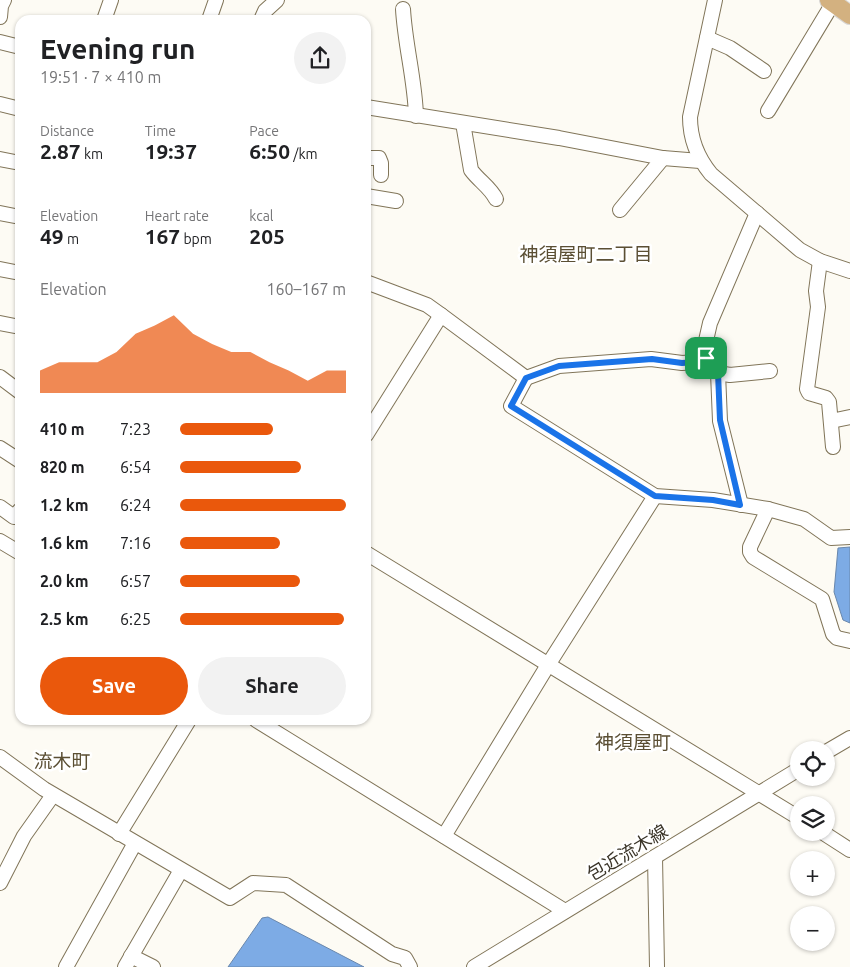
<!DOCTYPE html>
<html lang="en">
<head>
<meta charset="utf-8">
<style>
  body { margin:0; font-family:Ubuntu,"Noto Sans JP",sans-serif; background:#f2f2f2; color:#202124; height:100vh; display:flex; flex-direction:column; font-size:19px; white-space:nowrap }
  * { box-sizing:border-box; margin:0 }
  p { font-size:16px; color:#757577 }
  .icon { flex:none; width:28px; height:28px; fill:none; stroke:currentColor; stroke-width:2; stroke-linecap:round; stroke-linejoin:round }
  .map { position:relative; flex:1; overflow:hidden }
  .sheet { position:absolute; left:15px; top:15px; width:356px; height:710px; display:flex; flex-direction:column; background:#fff; border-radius:15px; box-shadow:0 1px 4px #0004 }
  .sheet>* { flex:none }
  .fabs { position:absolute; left:790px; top:741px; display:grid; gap:10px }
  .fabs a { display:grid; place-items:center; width:45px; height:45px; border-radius:50%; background:#fff; box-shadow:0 1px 4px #0004; font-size:25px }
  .pin { position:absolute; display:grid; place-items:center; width:42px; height:42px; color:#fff; margin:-21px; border-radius:10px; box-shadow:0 2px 8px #0006 }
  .round { display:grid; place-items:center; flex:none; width:52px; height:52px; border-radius:26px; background:#f2f2f2 }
  .headline { display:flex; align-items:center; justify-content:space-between; height:85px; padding:0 25px }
  h1 { font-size:28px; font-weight:700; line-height:38px }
  .metrics { display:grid; grid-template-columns:repeat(3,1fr); gap:8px; height:85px; padding:5px 25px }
  .metrics div { display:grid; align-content:center }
  .metrics b { font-size:21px; font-weight:700 }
  .metrics small { font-size:14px; font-weight:400 }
  .metrics p { font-size:14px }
  .chart { height:140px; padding:10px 25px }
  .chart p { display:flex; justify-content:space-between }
  .chart svg { width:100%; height:90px; margin-top:5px; fill:#ea580c; opacity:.7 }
  .action { display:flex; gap:10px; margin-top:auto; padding:10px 25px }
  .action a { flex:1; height:58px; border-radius:30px; background:#ea580c; color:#fff; font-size:20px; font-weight:700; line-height:58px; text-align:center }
  .action a+a { background:#f2f2f2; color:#202124 }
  ul { padding:0 25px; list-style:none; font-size:16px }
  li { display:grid; grid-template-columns:80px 60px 1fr; align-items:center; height:38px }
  li i { height:12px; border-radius:6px; background:#ea580c }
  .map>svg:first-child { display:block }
</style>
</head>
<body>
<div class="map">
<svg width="850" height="967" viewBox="0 0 850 967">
  <rect width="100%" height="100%" fill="#fdfbf4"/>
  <!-- water -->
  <g fill="#7dabe5" stroke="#6987ac">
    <path d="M850,547V623L843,620L834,592L838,548Z"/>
    <path d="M268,917L364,967H228L262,918Z"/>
  </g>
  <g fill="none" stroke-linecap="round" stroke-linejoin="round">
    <defs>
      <g id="minor">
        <path d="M715,0L690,117C690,139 697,157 711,174L800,250L820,261L850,271"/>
        <path d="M403,9C405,45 415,80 416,116"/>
        <path d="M0,17L1,6L4,0"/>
        <path d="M104,20L111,0"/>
        <path d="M209,20L216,0"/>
        <path d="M261,20L265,11L277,0"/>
        <path d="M707,38L730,48L764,71"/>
        <path d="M0,42L20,47"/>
        <path d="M0,104L20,109"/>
        <path d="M366,107L559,138L663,158L700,161"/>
        <path d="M768,111L833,3"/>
        <path d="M463,123L471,170C479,181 490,187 496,199"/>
        <path d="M366,158H379L381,163V175"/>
        <path d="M0,159L20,163"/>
        <path d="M366,196L396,201"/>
        <path d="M620,210L663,158"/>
        <path d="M0,213L20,217"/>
        <path d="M820,261L816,291L818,307L807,389L809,393L826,398L829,402L833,447"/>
        <path d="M0,269L20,273"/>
        <path d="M366,282L427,305L441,315L526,378L511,406L655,496L713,500L768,509L804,519L831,538L850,537"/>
        <path d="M0,323L20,327"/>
        <path d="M718,373L730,375L770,371"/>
        <path d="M0,377L20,392"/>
        <path d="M526,378L559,366L651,359L682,363L696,362L706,358"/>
        <path d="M831,421L850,417"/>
        <path d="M366,435L441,315"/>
        <path d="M0,448L20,461"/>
        <path d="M741,505L720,421L718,373L706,358L705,345L710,323L757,213"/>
        <path d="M0,507L14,517L20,510"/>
        <path d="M768,509L750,547V552L753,557L822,599L833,634L837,638L850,641"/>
        <path d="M0,541L20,553"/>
        <path d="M366,553L799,818"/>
        <path d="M256,720L565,911"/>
        <path d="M826,752L850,738"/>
        <path d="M0,757L44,789L230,898L253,883L286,885L392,954L405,958L410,967"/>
        <path d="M822,832L850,850"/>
        <path d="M119,834L189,720"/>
        <path d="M444,836L548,665L655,496"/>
        <path d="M655,857L657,967"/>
        <path d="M0,883L24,836L53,795"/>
        <path d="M131,956L153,967"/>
        <path d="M66,967L135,843"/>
        <path d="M125,967L181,870"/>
        <path d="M474,967L799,769"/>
      </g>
      <path id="major" d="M829,0L850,15"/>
    </defs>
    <!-- minor casing -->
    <use href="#minor" stroke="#817559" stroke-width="16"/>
    <!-- major casing -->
    <use href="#major" stroke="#d8d6d4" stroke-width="20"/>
    <!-- minor -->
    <use href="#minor" stroke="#fff" stroke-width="14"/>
    <!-- major -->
    <use href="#major" stroke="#d3b180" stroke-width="18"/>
  </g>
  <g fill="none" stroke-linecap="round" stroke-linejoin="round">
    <defs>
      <path id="route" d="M706,358L718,373L720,420L740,505L713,500L655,496L511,406L526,378L559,366L652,359L682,363L696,362Z"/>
    </defs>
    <!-- route casing -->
    <use href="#route" stroke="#fff" stroke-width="10"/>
    <!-- route -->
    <use href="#route" stroke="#1a73e8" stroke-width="6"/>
  </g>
  <g text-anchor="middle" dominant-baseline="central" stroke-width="5" stroke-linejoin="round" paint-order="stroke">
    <!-- street labels -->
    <g font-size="18" fill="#3a3428" stroke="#fff">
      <text transform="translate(627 852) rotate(-31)">包近流木線</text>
    </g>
    <!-- neighbourhood labels -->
    <g font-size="19" fill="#5b4f34" stroke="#fff">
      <text x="586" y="254">神須屋町二丁目</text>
      <text x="633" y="742">神須屋町</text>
      <text x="62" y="761">流木町</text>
    </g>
  </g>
</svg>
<div class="fabs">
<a><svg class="icon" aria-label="locate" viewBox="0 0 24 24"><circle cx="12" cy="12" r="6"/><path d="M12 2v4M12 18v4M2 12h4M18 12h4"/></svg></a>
<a><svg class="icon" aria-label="layers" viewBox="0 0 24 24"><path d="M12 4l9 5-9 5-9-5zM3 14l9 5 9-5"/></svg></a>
<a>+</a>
<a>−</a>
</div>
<div class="pin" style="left:706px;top:358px;background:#1e9e55"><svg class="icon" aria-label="arrive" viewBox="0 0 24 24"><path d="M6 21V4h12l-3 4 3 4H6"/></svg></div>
<section class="sheet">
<div class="headline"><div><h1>Evening run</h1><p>19:51 · 7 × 410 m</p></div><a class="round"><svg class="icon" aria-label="share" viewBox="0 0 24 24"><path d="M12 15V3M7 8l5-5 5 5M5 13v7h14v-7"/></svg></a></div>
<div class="metrics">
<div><p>Distance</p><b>2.87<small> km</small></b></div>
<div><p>Time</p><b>19:37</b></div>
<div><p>Pace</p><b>6:50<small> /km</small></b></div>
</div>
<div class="metrics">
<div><p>Elevation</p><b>49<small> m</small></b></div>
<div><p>Heart rate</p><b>167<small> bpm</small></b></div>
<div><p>kcal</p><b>205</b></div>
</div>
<div class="chart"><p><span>Elevation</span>160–167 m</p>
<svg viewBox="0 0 160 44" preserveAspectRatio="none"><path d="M0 44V33L10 29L20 29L30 29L40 24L50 15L60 11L70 6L80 15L90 20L100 24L110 24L120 29L130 33L140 38L150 33L160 33V44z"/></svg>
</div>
<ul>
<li><b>410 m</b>7:23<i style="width:56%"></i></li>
<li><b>820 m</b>6:54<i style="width:73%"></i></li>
<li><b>1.2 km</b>6:24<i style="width:100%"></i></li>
<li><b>1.6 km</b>7:16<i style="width:60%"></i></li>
<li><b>2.0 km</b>6:57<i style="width:72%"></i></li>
<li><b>2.5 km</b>6:25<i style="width:99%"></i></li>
</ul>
<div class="action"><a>Save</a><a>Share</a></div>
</section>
</div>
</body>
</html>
